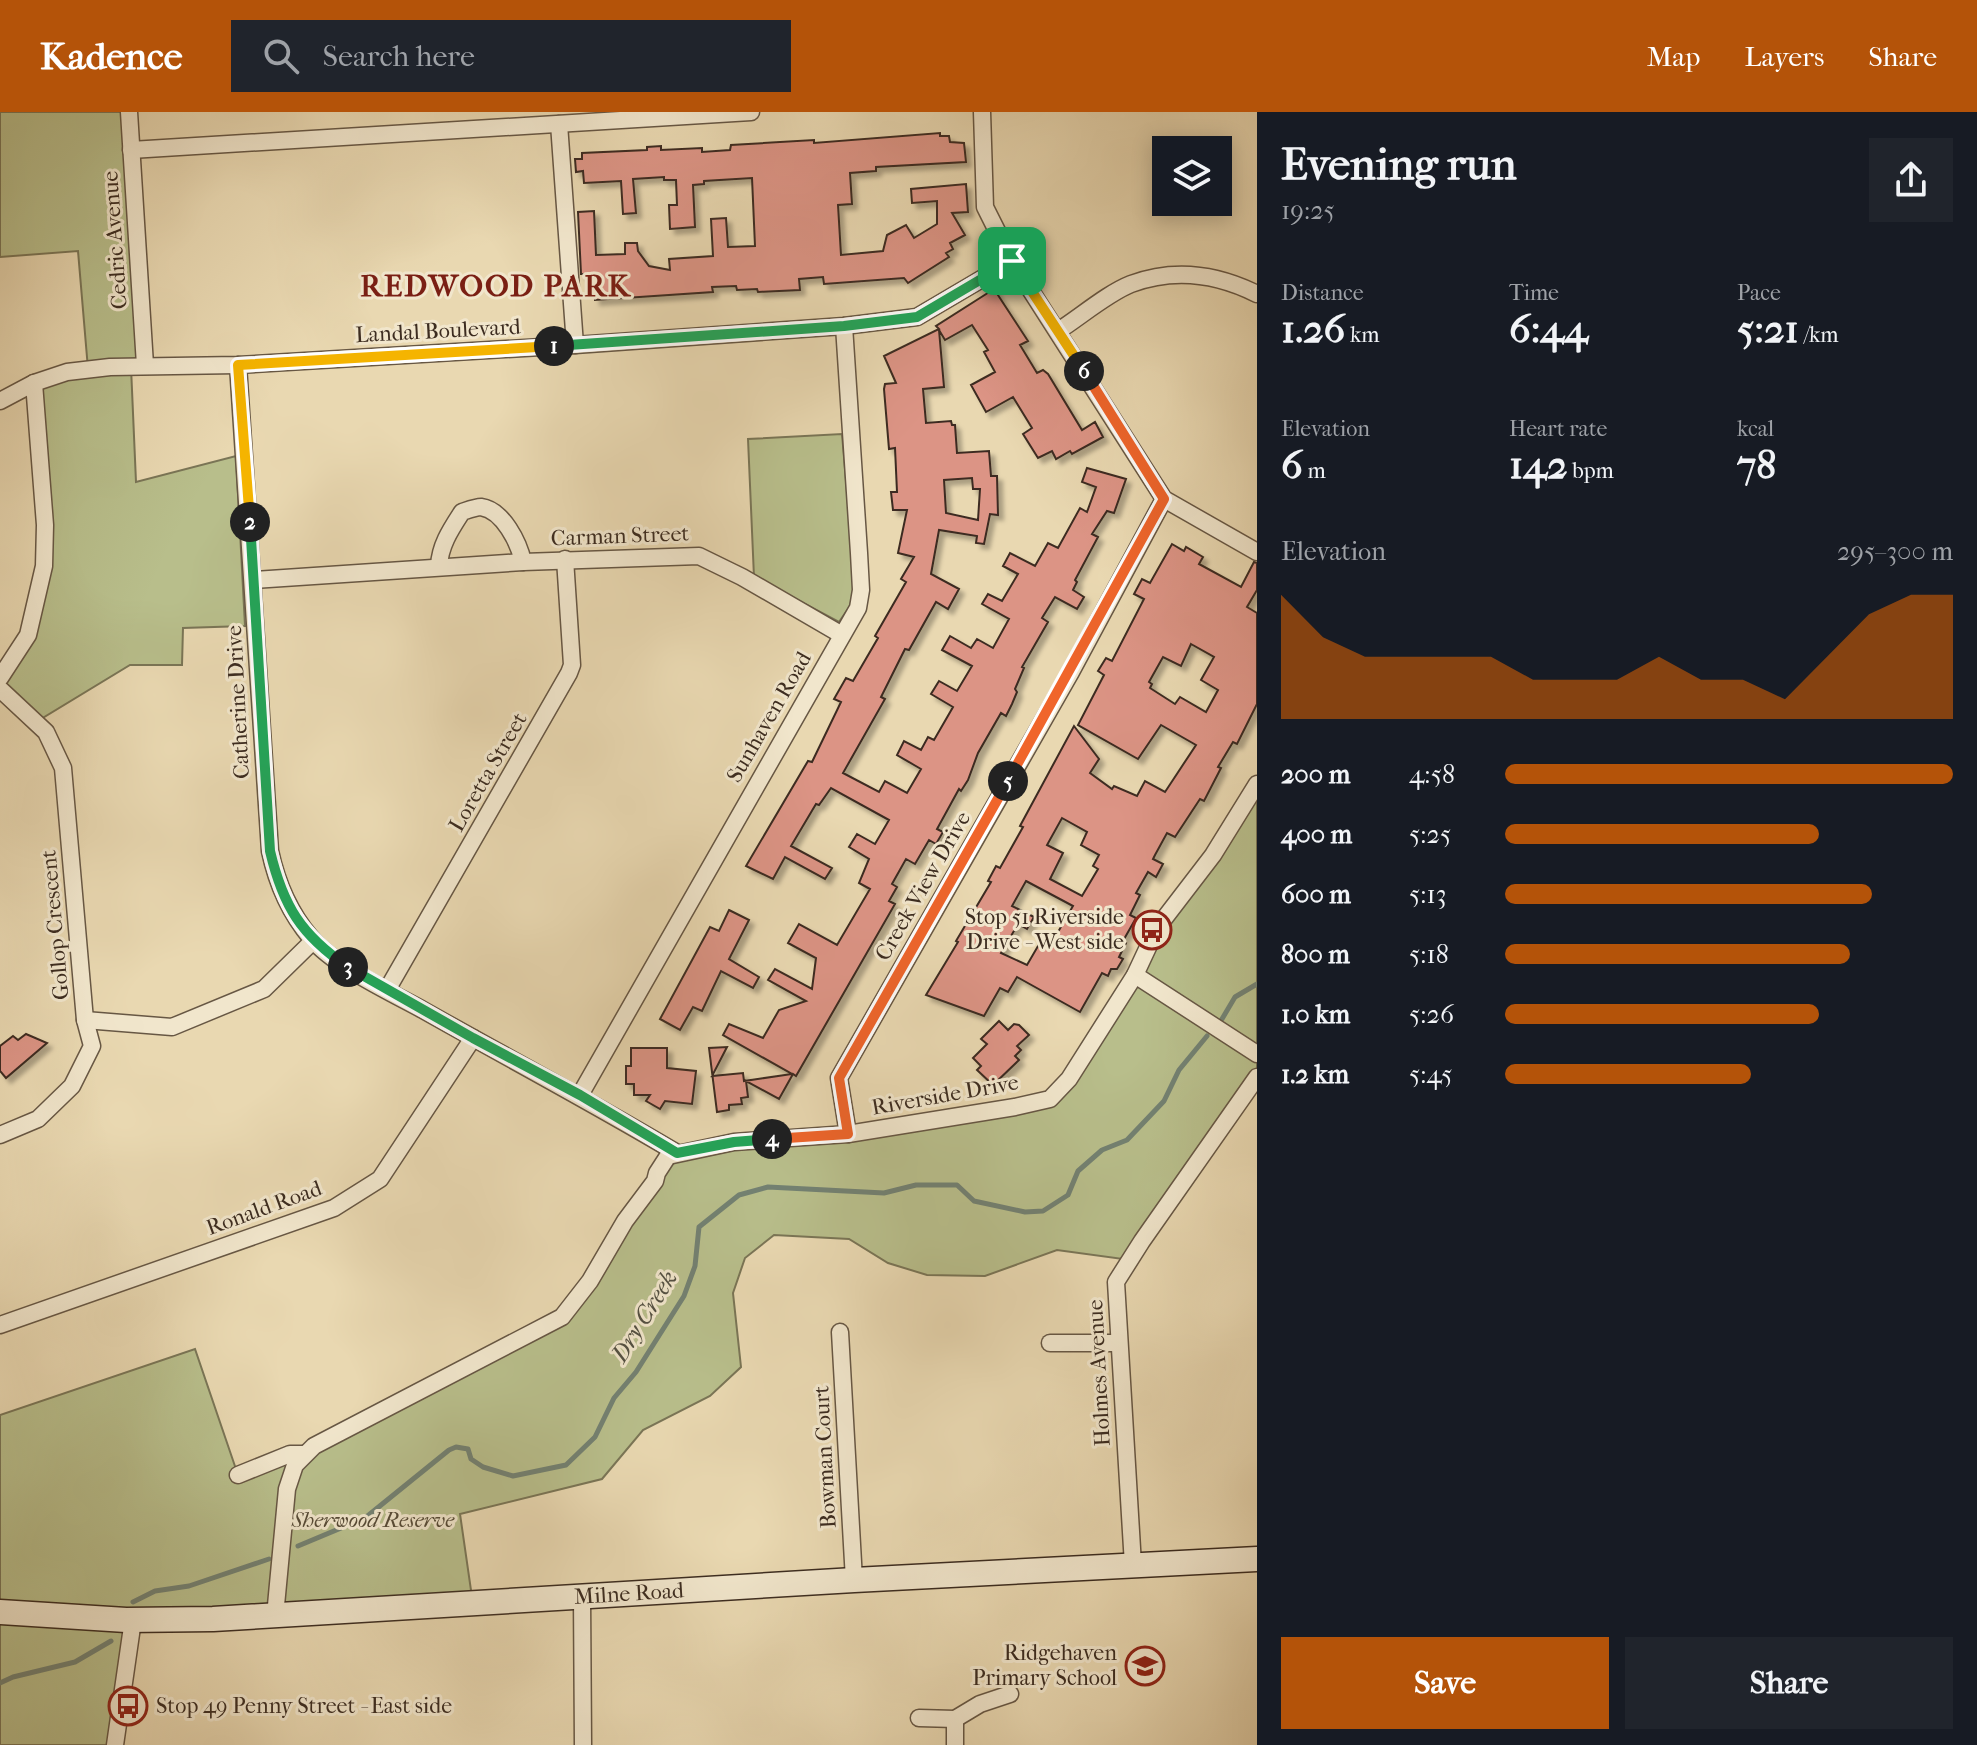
<!DOCTYPE html>
<html lang="en">
<head>
<meta charset="utf-8">
<style>
  body { margin:0; font-family:"IM FELL French Canon",serif; background:#20242c; color:#f1f3f6; height:100vh; display:flex; flex-direction:column; font-size:30px; white-space:nowrap }
  * { box-sizing:border-box; margin:0 }
  p { font-size:26px; color:#9ea1a6 }
  .icon { flex:none; width:44px; height:44px; fill:none; stroke:currentColor; stroke-width:2; stroke-linecap:round; stroke-linejoin:round }
  .map { position:relative; flex:1; overflow:hidden }
  .sheet { display:flex; flex-direction:column; background:#171b24; width:720px }
  .sheet>* { flex:none }
  .buttons { position:absolute; left:1152px; top:24px; display:grid; gap:16px }
  .buttons a { display:grid; place-items:center; width:80px; height:80px; border-radius:0px; background:#171b24; box-shadow:0 4px 20px #0003; font-size:40px }
  .pin { position:absolute; display:grid; place-items:center; width:68px; height:68px; color:#fff; margin:-34px; border-radius:16px; box-shadow:0 4px 12px #0006 }
  .km { position:absolute; width:40px; height:40px; margin:-20px; border-radius:50%; background:#222; color:#fff; font-size:22px; line-height:40px; text-align:center }
  .round { display:grid; place-items:center; flex:none; width:84px; height:84px; border-radius:0px; background:#20242c }
  .overview { display:flex; align-items:center; justify-content:space-between; height:136px; padding:0 24px }
  h1 { font-size:44px; font-weight:700; line-height:60px }
  .stats { display:grid; grid-template-columns:repeat(3,1fr); gap:12px; height:136px; padding:8px 24px }
  .stats div { display:grid; align-content:center }
  .stats b { font-size:40px; font-weight:700 }
  .stats small { font-size:22px; font-weight:400 }
  .stats p { font-size:22px }
  .chart { height:224px; padding:16px 24px }
  .chart p { display:flex; justify-content:space-between }
  .chart svg { width:100%; height:144px; margin-top:8px; fill:#b45309; opacity:.7 }
  .button { display:flex; gap:16px; margin-top:auto; padding:16px 24px }
  .button a { flex:1; height:92px; border-radius:0px; background:#b45309; color:#fff; font-size:32px; font-weight:700; line-height:92px; text-align:center }
  .button a+a { background:#20242c; color:#f1f3f6 }
  ul { padding:0 24px; list-style:none; font-size:26px }
  li { display:grid; grid-template-columns:128px 96px 1fr; align-items:center; height:60px }
  li i { height:20px; border-radius:10px; background:#b45309 }
  header { display:flex; align-items:center; gap:48px; box-sizing:border-box; height:112px; padding:0 40px; background:#b45309; color:#fff }
  header strong { font-size:38px }
  nav { display:flex; gap:44px; margin-inline-start:auto; font-size:28px }
  .search { width:560px; height:72px; background:#20242c; display:flex; align-items:center; gap:20px; box-sizing:border-box; padding:0 28px; border-radius:0px; color:#9ea1a6; font-size:30px }
  main { display:flex; flex:1; min-height:0 }
  .map>svg:first-child { display:block }
</style>
</head>
<body>
<header>
<strong>Kadence</strong>
<div class="search"><svg class="icon" aria-label="search" viewBox="0 0 24 24"><circle cx="10" cy="10" r="6"/><path d="M15 15l6 6"/></svg>Search here</div>
<nav><a>Map</a><a>Layers</a><a>Share</a></nav>
</header>
<main>
<div class="map">
<svg width="1257" height="1633" viewBox="0 0 1257 1633">
  <defs>
    <filter id="shadow"><feDropShadow dx="5" dy="5" stdDeviation="2" flood-color="#0004"/></filter>
  </defs>
  <rect width="100%" height="100%" fill="#e9d8b1"/>
  <filter id="stains"><feTurbulence type="fractalNoise" baseFrequency=".0025" numOctaves="4"/><feColorMatrix values="0 0 0 0 .2 0 0 0 0 .09 0 0 0 0 .02 0 0 0 .5 -.17"/></filter>
  <radialGradient id="worn" r=".72"><stop offset=".6" stop-color="#630" stop-opacity="0"/><stop offset="1" stop-color="#630" stop-opacity=".3"/></radialGradient>
  <!-- green -->
  <g fill="#b8be8b" stroke="#7a7556" stroke-width="2">
    <path d="M0,0H129L145,253L131,255L136,370L236,344L245,514L183,516L182,553H130L36,610L0,577L28,523L44,454L34,271L88,257L78,139L0,145Z"/>
    <path d="M842,322L855,474L850,494L839,510L754,465L748,327Z"/>
    <path d="M1257,670V966L1130,1148L1057,1138L985,1164L927,1163L888,1151L849,1127L774,1123L745,1146L733,1181L741,1255L710,1284L643,1318L602,1367L460,1402L473,1492L134,1508L115,1633H0V1303L195,1237L238,1363L290,1342L562,1205L660,1063L680,1046L1050,987Z"/>
  </g>
  <g fill="none" stroke-linecap="round" stroke-linejoin="round">
    <!-- stream -->
    <g stroke="#738172" stroke-width="5">
      <path d="M1222,907L1235,885L1257,872"/>
      <path d="M298,1434L365,1406L449,1338L456,1335L468,1337L471,1347L483,1355L513,1364L566,1353L595,1325L614,1286L636,1260L684,1184L695,1154L699,1115L739,1083L768,1075L884,1081L916,1073H957L974,1089L1025,1100L1043,1099L1068,1083L1078,1059L1102,1038L1127,1028L1164,989L1179,958L1207,924"/>
      <path d="M133,1490L155,1479L189,1474L269,1447"/>
      <path d="M0,1571L13,1565L75,1550L111,1529"/>
    </g>
  </g>
  <!-- building -->
  <g fill="#dc9485" stroke="#3c2c20" stroke-width="2" fill-rule="evenodd" filter="url(#shadow)">
    <path d="M940,21V24H949L950,30L964,31L966,50L876,55V59L850,61L852,92L838,93L841,143L883,139L887,123L906,113L914,126L937,112V89L912,91L911,77L966,72L968,100L952,101L965,123L950,131L953,137L946,141L949,145L908,171L904,166L824,172L823,165L799,167L800,178L758,180L757,177L737,178L736,174L712,175L713,180L595,188L594,162H581L578,100L594,99L596,143L625,142V131H637L638,139L649,154L670,158L669,147L713,144L711,107L726,106L728,135L755,134L752,66L704,69V72L693,73L695,115L670,117L669,93H677L676,68H664V65L633,67L636,101L623,102L621,69L584,71L583,59L576,60L575,47H582V41L647,38V35L661,34V38L702,36V40L730,38L731,33L814,28V31Z"/>
    <path d="M994,177L1028,229L1020,233L1037,261L1043,258L1048,262L1082,318L1095,310L1103,325L1072,342L1070,339L1056,347L1052,339L1038,346L1023,322L1032,316L1013,285L986,300L971,273L995,260L984,240L988,238L972,213L945,228L939,218L944,275L923,277L926,311L951,309L952,313H955L957,341L989,339L991,364H997L998,403L990,402L984,432L976,431L977,424L939,418L931,462L959,477L948,497L936,490L909,538L905,537L881,585L885,587L843,661L879,680L885,669L907,681L921,657L897,643L904,629L921,638L928,625L934,628L953,595L931,582L939,569L957,579L972,554L942,538L950,524L971,536L977,527L993,536L1009,507L982,492L988,482L1002,489L1018,462L1003,454L1010,441L1035,454L1048,431L1058,436L1080,396L1087,400L1096,375L1082,370L1087,356L1126,367L1114,401L1107,399L1092,422L1098,425L1075,468L1077,470L1073,478L1084,485L1077,497L1055,485L1042,506L1048,510L1022,555L1024,556L1015,577L1017,580L1012,592L1006,604L1001,601L978,641L968,668L961,679L959,677L937,717L943,720L936,732L929,728L915,752L906,747L892,772L897,775L889,789L895,792L796,964L793,962L779,987L746,969L748,985L741,986L742,992L729,993V998L717,1000L709,936L727,935L712,964L743,961L744,969L792,962L723,923L729,912L763,926L779,898L806,889L768,868L775,857L812,877L816,846L788,831L799,812L837,833L870,777L859,771L869,747L849,735L857,722L875,732L889,708L831,676L819,693L816,692L791,734L832,756L825,767L785,745L773,767L746,754L808,649L812,650L841,590L834,587L846,566L853,569L878,526L875,524L906,470L901,467L914,445L898,441L907,398H893L891,380H897L895,336L889,337L884,277L885,272L896,271L884,244L939,217L936,214ZM972,366L973,377H980L978,408L946,401L944,368Z"/>
    <path d="M1172,432L1184,439L1186,435L1203,445L1199,452L1241,475L1254,450L1257,451V478L1247,495L1257,501V592L1237,632L1233,630L1218,655L1221,656L1204,689L1200,687L1175,725L1167,721L1155,743L1153,747L1163,752L1156,765L1148,760L1136,781L1140,783L1130,803L1136,806L1123,829L1126,831L1119,845L1123,847L1117,857H1111L1108,864L1102,861L1080,900L1017,865L1008,880L1000,876L984,904L926,883L958,830L956,829L991,770L988,769L996,754L1000,756L1023,715L1020,714L1074,614L1099,647L1090,661L1112,677L1114,674L1137,684L1145,669L1165,680L1196,633L1161,613L1138,647L1078,613L1104,563L1098,559L1106,546L1112,549L1144,487L1134,482L1142,467L1150,471ZM1191,532L1214,545L1201,568L1218,578L1206,600L1180,585L1175,592L1150,576L1152,572L1149,570L1163,545L1181,554ZM1062,706L1087,720L1081,733L1099,743L1093,754L1098,757L1082,784L1050,767L1063,741L1047,733ZM1026,769L1073,794L1054,827L1045,822L1027,853L1001,841L1018,812L1027,817L1034,805L1012,794Z"/>
    <path d="M729,798L749,808L729,847L759,865L753,876L721,859L702,899L693,895L680,918L660,907L710,815L719,819Z"/>
    <path d="M999,909L1008,918L1014,912L1019,913L1029,923L1017,934L1021,938L1015,944L1019,948L993,973L977,958L981,954L973,946L987,932L981,927Z"/>
    <path d="M26,922L47,931L6,966L0,959V934L13,924L18,928Z"/>
    <path d="M631,936H667V956L696,959L692,992L665,989L660,997L646,989L650,983H634V972H626V954H631Z"/>
  </g>
  <g fill="none" stroke-linecap="round" stroke-linejoin="round">
    <defs>
      <g id="street">
        <path d="M129,0L145,253"/>
        <path d="M982,0L985,95L1012,149L1164,387L1257,440"/>
        <path d="M559,12L575,233"/>
        <path d="M131,38L751,0"/>
        <path d="M1058,219C1080,205 1108,181 1131,172C1174,156 1217,162 1257,182"/>
        <path d="M238,253L270,739C277,772 289,800 311,826C334,854 390,880 423,898C508,946 593,991 677,1041"/>
        <path d="M0,289L34,271L67,260L110,255L238,253L575,233L844,214L917,205L1012,149"/>
        <path d="M439,454C440,433 451,417 462,400C468,398 476,395 481,395C503,398 519,431 523,450"/>
        <path d="M253,468L523,450L699,444L742,465L842,523"/>
        <path d="M0,566L28,523L44,454L45,413L34,271"/>
        <path d="M0,577L46,620L63,656L85,908L92,934L72,974L38,1007L0,1023"/>
        <path d="M1135,863L1257,942"/>
        <path d="M387,878L569,561L572,553L565,447"/>
        <path d="M85,908L172,915L264,877L313,829"/>
        <path d="M580,983L858,496L861,478L859,441L844,214"/>
        <path d="M848,1022L839,966L1071,560L1164,387"/>
        <path d="M0,1213L334,1096L380,1067L473,926"/>
        <path d="M840,1220L854,1468"/>
        <path d="M1050,1231H1118"/>
        <path d="M238,1363L290,1342H305"/>
        <path d="M1133,1453L1116,1170L1142,1129L1257,965"/>
        <path d="M582,1485L583,1633"/>
        <path d="M275,1504L287,1377L295,1353L314,1334L562,1205L590,1169L625,1109L655,1069L657,1061L668,1044L734,1030L848,1022L1015,995L1050,987L1069,967L1135,863L1157,816L1213,743L1257,672"/>
        <path d="M919,1606L955,1607L980,1592L1010,1582"/>
        <path d="M955,1607V1633"/>
        <path d="M115,1633L133,1508"/>
      </g>
      <g id="secondary">
        <path id="s1" d="M0,1500L126,1508L213,1507L854,1468L1257,1447"/>
      </g>
    </defs>
    <!-- street casing -->
    <use href="#street" stroke="#675744" stroke-width="19"/>
    <!-- secondary casing -->
    <use href="#secondary" stroke="#3c2c20" stroke-width="27"/>
    <!-- street -->
    <use href="#street" stroke="#f1e6cc" stroke-width="16"/>
    <!-- secondary -->
    <use href="#secondary" stroke="#f1e6cc" stroke-width="24"/>
  </g>
  <g fill="none" stroke-linecap="round" stroke-linejoin="round">
    <defs>
      <path id="split-1" d="M554,234L844,214L917,205L1012,149"/>
      <path id="split-2" d="M250,410L238,253L554,234"/>
      <path id="split-3" d="M250,410L270,739C283,794 301,823 348,855"/>
      <path id="split-4" d="M348,855L473,926L580,983L677,1041L734,1030L772,1027"/>
      <path id="split-5" d="M772,1027L848,1022L839,966L1008,669"/>
      <path id="split-6" d="M1008,669L1164,387L1084,259"/>
      <path id="split-7" d="M1012,149L1084,259"/>
    </defs>
    <!-- split-1 casing -->
    <use href="#split-1" stroke="#fff" stroke-width="16"/>
    <!-- split-2 casing -->
    <use href="#split-2" stroke="#fff" stroke-width="16"/>
    <!-- split-3 casing -->
    <use href="#split-3" stroke="#fff" stroke-width="16"/>
    <!-- split-4 casing -->
    <use href="#split-4" stroke="#fff" stroke-width="16"/>
    <!-- split-5 casing -->
    <use href="#split-5" stroke="#fff" stroke-width="16"/>
    <!-- split-6 casing -->
    <use href="#split-6" stroke="#fff" stroke-width="16"/>
    <!-- split-7 casing -->
    <use href="#split-7" stroke="#fff" stroke-width="16"/>
    <!-- split-1 -->
    <use href="#split-1" stroke="#22a559" stroke-width="10"/>
    <!-- split-2 -->
    <use href="#split-2" stroke="#f5b400" stroke-width="10"/>
    <!-- split-3 -->
    <use href="#split-3" stroke="#22a559" stroke-width="10"/>
    <!-- split-4 -->
    <use href="#split-4" stroke="#22a559" stroke-width="10"/>
    <!-- split-5 -->
    <use href="#split-5" stroke="#f0652b" stroke-width="10"/>
    <!-- split-6 -->
    <use href="#split-6" stroke="#f0652b" stroke-width="10"/>
    <!-- split-7 -->
    <use href="#split-7" stroke="#f5b400" stroke-width="10"/>
  </g>
  <!-- icons -->
  <defs>
    <symbol id="bus-ring" viewBox="-11 -11 22 22"><circle r="9.5" fill="#f1e6cc" stroke="#8f2418" stroke-width="1.5"/><path d="M-5-6H5V4H4V6H2V4H-2V6H-4V4H-5ZM-3.5-4V0h7V-4ZM-3.5 1.2v1.5H-2V1.2ZM2 1.2v1.5H3.5V1.2Z" fill="#8f2418"/></symbol>
    <symbol id="school-ring" viewBox="-11 -11 22 22"><circle r="9.5" fill="#f1e6cc" stroke="#8f2418" stroke-width="1.5"/><path d="M0-5L7-2L0 1L-7-2ZM-4 1L0 2.5L4 1V4Q0 6-4 4Z" fill="#8f2418"/></symbol>
  </defs>
  <g fill-rule="evenodd">
    <use href="#bus-ring" x="1130" y="796" width="44" height="44"/>
    <use href="#school-ring" x="1123" y="1532" width="44" height="44"/>
    <use href="#bus-ring" x="106" y="1572" width="44" height="44"/>
  </g>
  <g text-anchor="middle" dominant-baseline="central" stroke-width="6" stroke-linejoin="round" paint-order="stroke">
    <!-- street labels -->
    <g font-size="22" fill="#3c2c20" stroke="#f1e6cc">
      <text transform="translate(115 128) rotate(-94)">Cedric Avenue</text>
      <text transform="translate(438 219) rotate(-3)">Landal Boulevard</text>
      <text transform="translate(620 424) rotate(-2)">Carman Street</text>
      <text transform="translate(238 590) rotate(-93)">Catherine Drive</text>
      <text transform="translate(769 605) rotate(-60)">Sunhaven Road</text>
      <text transform="translate(488 660) rotate(-60)">Loretta Street</text>
      <text transform="translate(923 774) rotate(-60)">Creek View Drive</text>
      <text transform="translate(55 813) rotate(-95)">Gollop Crescent</text>
      <text transform="translate(945 983) rotate(-10)">Riverside Drive</text>
      <text transform="translate(264 1096) rotate(-20)">Ronald Road</text>
      <text transform="translate(1099 1261) rotate(-93)">Holmes Avenue</text>
      <text transform="translate(825 1345) rotate(-93)">Bowman Court</text>
      <text stroke="none"><textPath href="#s1" startOffset="630">Milne Road</textPath></text>
    </g>
    <!-- poi labels -->
    <g font-size="22" fill="#3c2c20" stroke="#f1e6cc" text-anchor="end">
      <text x="1124" y="805">Stop 51 Riverside<tspan x="1124" dy="25">Drive - West side</tspan></text>
      <text x="1117" y="1541">Ridgehaven<tspan x="1117" dy="25">Primary School</tspan></text>
      <text x="156" y="1594" text-anchor="start">Stop 49 Penny Street - East side</text>
    </g>
    <!-- park labels -->
    <g font-size="22" font-style="italic" fill="#554935" stroke="#f1e6cc">
      <text x="373" y="1408">Sherwood Reserve</text>
    </g>
    <!-- water labels -->
    <g font-size="24" font-style="italic" fill="#535042" stroke="#f1e6cc">
      <text transform="translate(644 1204) rotate(-58)">Dry Creek</text>
    </g>
    <!-- district labels -->
    <g font-size="30" font-weight="bold" letter-spacing="2" fill="#7a1f14" stroke="#f1e6cc">
      <text x="496" y="174">REDWOOD PARK</text>
    </g>
  </g>
  <rect width="100%" height="100%" filter="url(#stains)"/>
  <rect width="100%" height="100%" fill="url(#worn)"/>
</svg>
<div class="buttons">
<a><svg class="icon" aria-label="layers" viewBox="0 0 24 24"><path d="M12 4l9 5-9 5-9-5zM3 14l9 5 9-5"/></svg></a>
</div>
<div class="pin" style="left:1012px;top:149px;background:#1e9e55"><svg class="icon" aria-label="arrive" viewBox="0 0 24 24"><path d="M6 21V4h12l-3 4 3 4H6"/></svg></div>
<b class="km" style="left:554px;top:234px">1</b>
<b class="km" style="left:250px;top:410px">2</b>
<b class="km" style="left:348px;top:855px">3</b>
<b class="km" style="left:772px;top:1027px">4</b>
<b class="km" style="left:1008px;top:669px">5</b>
<b class="km" style="left:1084px;top:259px">6</b>
</div>
<section class="sheet">
<div class="overview"><div><h1>Evening run</h1><p>19:25</p></div><a class="round"><svg class="icon" aria-label="share" viewBox="0 0 24 24"><path d="M12 15V3M7 8l5-5 5 5M5 13v7h14v-7"/></svg></a></div>
<div class="stats">
<div><p>Distance</p><b>1.26<small> km</small></b></div>
<div><p>Time</p><b>6:44</b></div>
<div><p>Pace</p><b>5:21<small> /km</small></b></div>
</div>
<div class="stats">
<div><p>Elevation</p><b>6<small> m</small></b></div>
<div><p>Heart rate</p><b>142<small> bpm</small></b></div>
<div><p>kcal</p><b>78</b></div>
</div>
<div class="chart"><p><span>Elevation</span>295–300 m</p>
<svg viewBox="0 0 160 44" preserveAspectRatio="none"><path d="M0 44V6L10 19L20 25L30 25L40 25L50 25L60 32L70 32L80 32L90 25L100 32L110 32L120 38L130 25L140 12L150 6L160 6V44z"/></svg>
</div>
<ul>
<li><b>200 m</b>4:58<i style="width:100%"></i></li>
<li><b>400 m</b>5:25<i style="width:70%"></i></li>
<li><b>600 m</b>5:13<i style="width:82%"></i></li>
<li><b>800 m</b>5:18<i style="width:77%"></i></li>
<li><b>1.0 km</b>5:26<i style="width:70%"></i></li>
<li><b>1.2 km</b>5:45<i style="width:55%"></i></li>
</ul>
<div class="button"><a>Save</a><a>Share</a></div>
</section>
</main>
</body>
</html>
